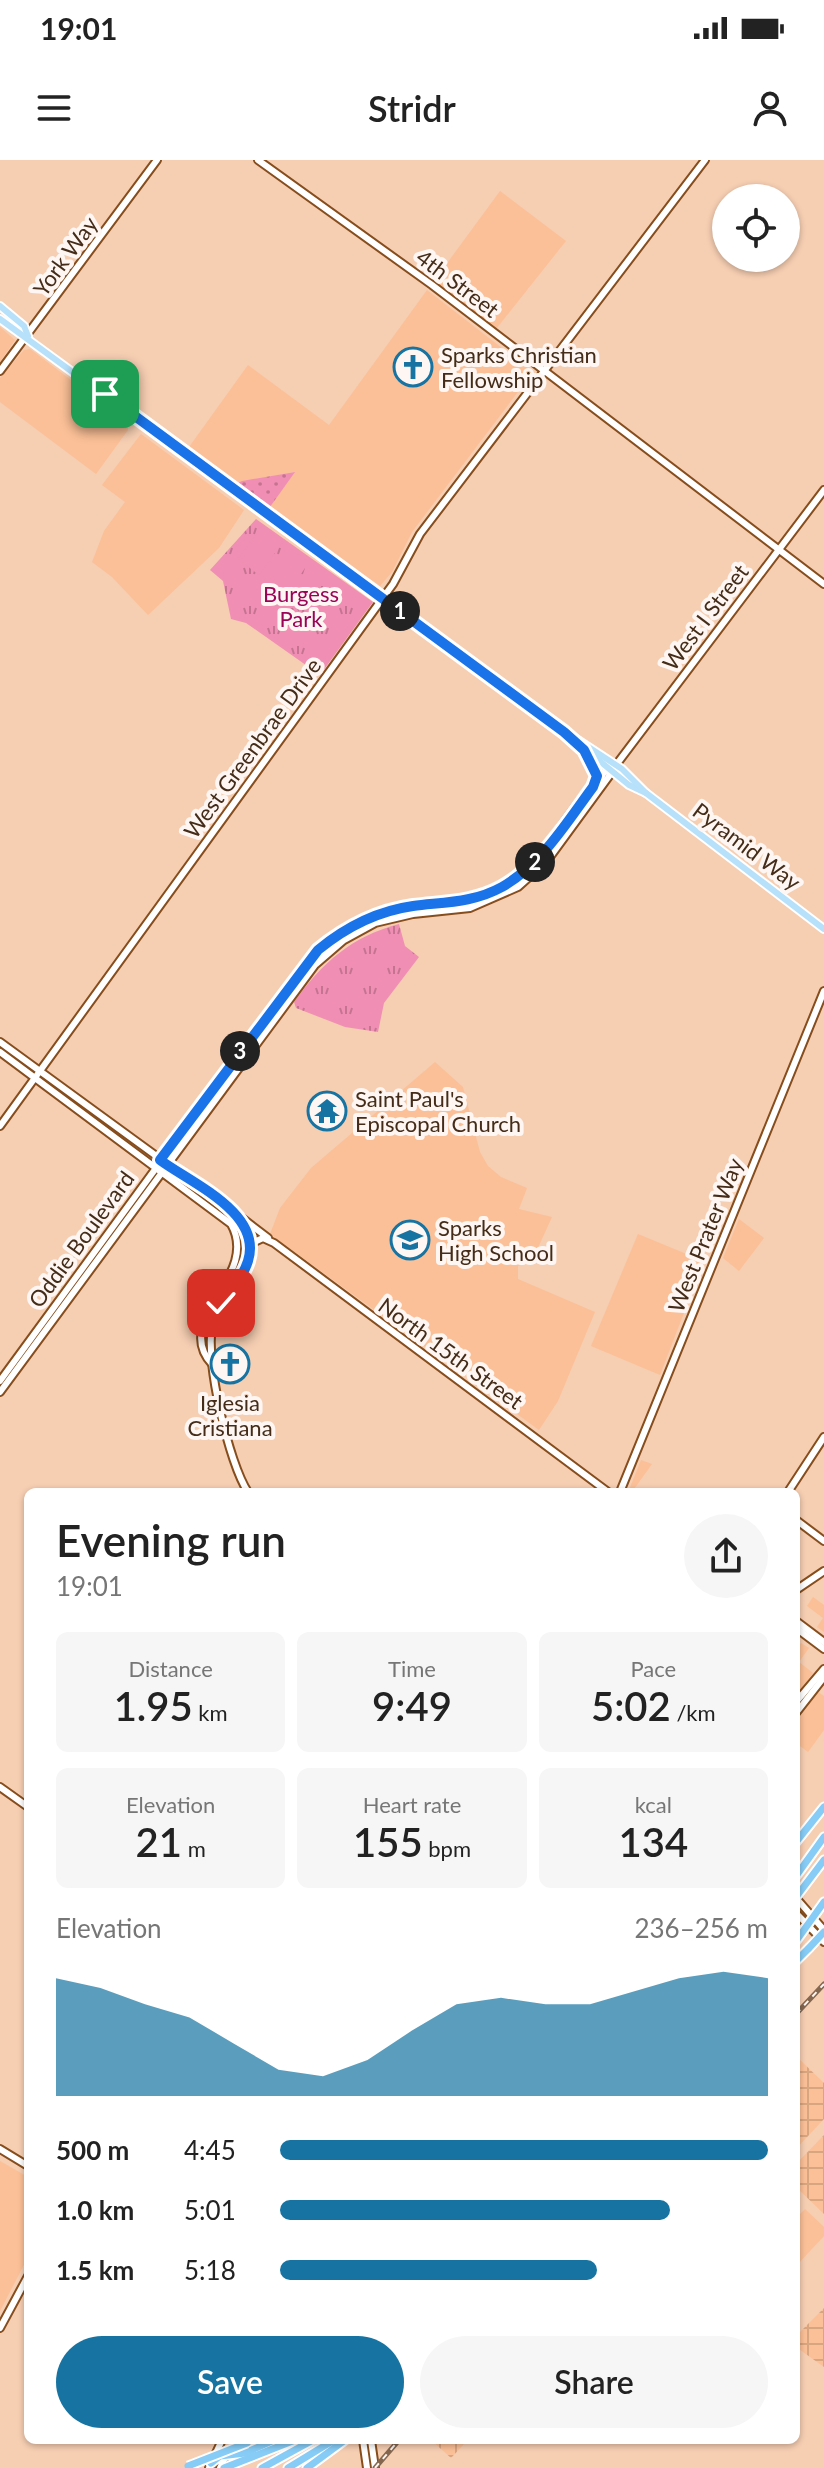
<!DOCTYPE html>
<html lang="en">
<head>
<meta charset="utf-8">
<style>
  body { margin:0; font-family:Lato,sans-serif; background:#f6f6f6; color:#222; height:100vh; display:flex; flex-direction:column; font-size:30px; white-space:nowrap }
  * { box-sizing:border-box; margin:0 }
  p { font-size:26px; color:#767676 }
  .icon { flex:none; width:44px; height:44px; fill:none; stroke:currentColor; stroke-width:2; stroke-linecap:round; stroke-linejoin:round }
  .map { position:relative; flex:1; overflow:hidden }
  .details { position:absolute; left:24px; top:1328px; width:776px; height:956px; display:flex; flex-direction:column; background:#fff; border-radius:12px; box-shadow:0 2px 6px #0004 }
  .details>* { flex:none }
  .fabs { position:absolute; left:712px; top:24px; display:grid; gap:16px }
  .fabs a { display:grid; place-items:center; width:88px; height:88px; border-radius:50%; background:#fff; box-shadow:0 2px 6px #0004; font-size:40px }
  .pin { position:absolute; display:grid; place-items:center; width:68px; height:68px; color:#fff; margin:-34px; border-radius:16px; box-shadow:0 4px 12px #0006 }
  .km { position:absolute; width:40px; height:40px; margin:-20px; border-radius:50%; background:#222; color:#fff; font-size:22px; line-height:40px; text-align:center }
  .round { display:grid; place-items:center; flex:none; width:84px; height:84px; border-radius:42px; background:#f6f6f6 }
  .summary { display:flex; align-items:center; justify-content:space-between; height:136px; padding:0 32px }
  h1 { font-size:44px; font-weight:600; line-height:60px }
  .metrics { display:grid; grid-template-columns:repeat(3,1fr); gap:12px; height:136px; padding:8px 32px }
  .metrics div { display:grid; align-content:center; border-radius:12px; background:#f6f6f6; text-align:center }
  .metrics b { font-size:40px; font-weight:600 }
  .metrics small { font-size:22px; font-weight:400 }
  .metrics p { font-size:22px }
  .chart { height:224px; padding:16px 32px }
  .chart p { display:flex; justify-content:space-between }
  .chart svg { width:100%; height:144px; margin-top:8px; fill:#1774a2; opacity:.7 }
  .action { display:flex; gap:16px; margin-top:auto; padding:16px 32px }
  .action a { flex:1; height:92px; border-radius:48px; background:#1774a2; color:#fff; font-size:32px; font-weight:600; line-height:92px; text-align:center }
  .action a+a { background:#f6f6f6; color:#222 }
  ul { padding:0 32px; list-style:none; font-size:26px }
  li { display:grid; grid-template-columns:128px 96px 1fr; align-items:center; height:60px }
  li i { height:20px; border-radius:10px; background:#1774a2 }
  .status { display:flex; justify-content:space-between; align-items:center; height:56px; padding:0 40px; background:#fff; direction:ltr }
  .status svg { height:22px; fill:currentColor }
  header { display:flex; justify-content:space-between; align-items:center; height:104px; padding:0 32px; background:#fff; font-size:36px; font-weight:600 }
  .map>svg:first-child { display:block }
</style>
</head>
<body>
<div class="status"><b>19:01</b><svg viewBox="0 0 49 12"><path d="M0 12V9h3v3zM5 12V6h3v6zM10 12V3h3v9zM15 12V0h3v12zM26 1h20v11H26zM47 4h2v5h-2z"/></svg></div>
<header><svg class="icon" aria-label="menu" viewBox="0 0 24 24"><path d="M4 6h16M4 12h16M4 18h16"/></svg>Stridr<svg class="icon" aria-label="person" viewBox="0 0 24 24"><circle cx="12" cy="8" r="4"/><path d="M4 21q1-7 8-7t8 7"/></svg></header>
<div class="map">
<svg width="824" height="2308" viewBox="0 0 824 2308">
  <defs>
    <pattern id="industrial-grid" width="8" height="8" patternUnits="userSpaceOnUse" patternTransform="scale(2)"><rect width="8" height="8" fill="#fbc097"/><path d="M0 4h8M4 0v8" fill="none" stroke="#d8a581"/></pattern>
    <pattern id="grass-dots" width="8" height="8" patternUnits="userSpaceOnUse" patternTransform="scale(2)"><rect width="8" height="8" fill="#f08eb3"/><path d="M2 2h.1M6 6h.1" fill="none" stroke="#c47491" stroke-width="1.8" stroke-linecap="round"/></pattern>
    <pattern id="park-tufts" width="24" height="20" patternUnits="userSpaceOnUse" patternTransform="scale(2)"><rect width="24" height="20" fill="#f08eb3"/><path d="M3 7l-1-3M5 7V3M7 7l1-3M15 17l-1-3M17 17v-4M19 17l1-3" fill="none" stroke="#c47491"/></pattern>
  </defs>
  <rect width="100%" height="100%" fill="#f6ceb2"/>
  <!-- built -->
  <g fill="#fbc097">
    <path d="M500,31L566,81L496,169L434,121Z"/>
    <path d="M427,130L533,212L412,372L392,412L380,426L270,347L294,312L238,323L189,287L248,205L329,265Z"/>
    <path d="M0,167L15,180L0,202Z"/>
    <path d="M30,189L128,263V270L96,314L0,242V218L24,190Z"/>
    <path d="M141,274L244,350L219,388L148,455L112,417L92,402L104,371L125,342L102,325Z"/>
    <path d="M435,902L463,927L480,992L488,1006L501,1017L527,1028L519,1049L552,1057L532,1101L518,1106V1119L595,1152L558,1241L539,1270L270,1074L280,1048L311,1008Z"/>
    <path d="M739,1059L764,1078L739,1111L723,1098Z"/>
    <path d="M638,1074L701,1100L702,1106L660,1215L591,1186Z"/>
    <path d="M641,1300L652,1304L632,1332L629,1330Z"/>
    <path d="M813,1437L824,1445V1472L817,1467L823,1458L807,1446Z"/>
    <path d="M801,1483L809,1488L799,1502L813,1513L796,1536V1490Z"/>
    <path d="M818,1532L824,1536V1570L808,1592L796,1583V1562Z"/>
    <path d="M0,2001L28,2017V2097L0,2151Z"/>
    <path d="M805,2049L824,2067V2076L797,2105L796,2058Z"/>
  </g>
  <!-- industrial -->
  <g fill="url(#industrial-grid)">
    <path d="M796,1896L824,1923V1959L796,1989Z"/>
    <path d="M824,1975V2054L796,2027V2004Z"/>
    <path d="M824,2148V2207L796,2187V2176Z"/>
    <path d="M431,2280H468L451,2298Z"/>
  </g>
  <!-- grass -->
  <path fill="url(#grass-dots)" d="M295,312L270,347L238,323L242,321Z"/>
  <!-- park -->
  <g fill="url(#park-tufts)">
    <path d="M256,359L373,442L320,515L246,463L231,459L223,421L210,410Z"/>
    <path d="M399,764L405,786L419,797L384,843L378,872L345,867L296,848L294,842C323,802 351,777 399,764Z"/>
  </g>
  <!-- pitch -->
  <g fill="#f08eb3">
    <path d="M262,366L283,382L259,415L238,399Z"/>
    <path d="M288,387L309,402L289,432L266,416Z"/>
    <path d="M296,448L311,465L302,487L285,473L284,466Z"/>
  </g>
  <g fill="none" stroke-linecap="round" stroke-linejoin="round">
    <defs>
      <g id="secondary">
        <path d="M258,0L432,125L824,424"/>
        <path d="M0,211L157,0"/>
        <path d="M0,882L229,1049C283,1094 221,1123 212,1167C205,1200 229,1304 248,1332"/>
        <path d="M0,892L231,1064C261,1116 171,1160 212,1204"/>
        <path d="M0,966L393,424L420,374L705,0"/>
        <path d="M242,1058L268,1078"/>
        <path d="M250,1084L263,1078L274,1083L608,1332"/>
        <path d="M0,1221L310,798C338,771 372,752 411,746C447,741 478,742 510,722C552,695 582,621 616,605L824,330"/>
        <path d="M0,1232L315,805L344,780L375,763L413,754L470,748L518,727L547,701L615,608"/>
        <path d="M620,1332L824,831"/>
        <path d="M788,1332L824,1277"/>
        <path d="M796,1360L824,1381"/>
        <path d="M796,1430L824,1411"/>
        <path d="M796,1461L824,1482"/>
        <path d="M796,1468L824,1489"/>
        <path d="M796,1542L824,1509"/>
        <path d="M796,1553L824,1517"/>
        <path d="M0,1627L28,1647"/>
        <path d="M796,1738L824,1770"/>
        <path d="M796,1753L824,1782"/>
        <path d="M0,1989L28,2006"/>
        <path d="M0,2168L28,2116"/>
        <path d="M363,2280L367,2308"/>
        <path d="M371,2280L375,2308"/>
        <path d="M209,2308L222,2280"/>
        <path d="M220,2308L227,2293"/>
      </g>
      <g id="primary">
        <path d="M0,146L24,166L28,176"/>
        <path d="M0,159L564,572L629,625L646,633"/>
        <path d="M567,573L622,609L646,633L824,769"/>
        <path d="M585,593L597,616L593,627"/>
      </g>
      <g id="highway">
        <path d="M796,1682L824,1647"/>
        <path d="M796,1716L824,1677"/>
        <path d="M796,1737L824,1700"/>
        <path d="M796,1781L824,1742"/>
        <path d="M796,1801L809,1788"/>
        <path d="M233,2280L243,2290"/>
        <path d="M211,2303L220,2296L245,2293L274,2280"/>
        <path d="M224,2308L295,2280"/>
        <path d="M262,2308L313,2280"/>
        <path d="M288,2308L334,2280"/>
        <path d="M307,2308L345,2280"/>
      </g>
    </defs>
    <!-- secondary casing -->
    <use href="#secondary" stroke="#864d1d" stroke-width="10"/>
    <!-- primary casing -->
    <use href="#primary" stroke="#fff" stroke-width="10"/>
    <!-- highway casing -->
    <use href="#highway" stroke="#fff" stroke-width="11"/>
    <!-- secondary -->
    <use href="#secondary" stroke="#fff" stroke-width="6"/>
    <!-- primary -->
    <use href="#primary" stroke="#b7e0fa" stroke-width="6"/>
    <!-- highway -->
    <use href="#highway" stroke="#87ccf6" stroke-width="7"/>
    <defs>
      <g id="rail">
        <path d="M796,1854L824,1824"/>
        <path d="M375,2308L399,2280"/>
      </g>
    </defs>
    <!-- rail casing -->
    <use href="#rail" stroke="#856750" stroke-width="5"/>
    <!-- rail -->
    <use href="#rail" stroke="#fdf6f2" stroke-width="2" stroke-dasharray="6" stroke-linecap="butt"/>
    <defs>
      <g id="highway-bridge">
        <path d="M809,1788L824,1772"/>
        <path d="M188,2306L247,2283"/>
      </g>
    </defs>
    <!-- highway-bridge casing -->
    <use href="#highway-bridge" stroke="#fff" stroke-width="11" stroke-linecap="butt"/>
    <!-- highway-bridge -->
    <use href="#highway-bridge" stroke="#87ccf6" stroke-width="7"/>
  </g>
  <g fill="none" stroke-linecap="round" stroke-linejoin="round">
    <defs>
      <path id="route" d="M105,234L564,572L584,590L597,616L593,627C567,662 542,704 502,727C473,743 444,742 413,746C377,751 346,767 318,790L163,996L160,1000C191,1023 263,1053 248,1101C243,1117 231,1130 221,1143"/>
    </defs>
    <!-- route casing -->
    <use href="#route" stroke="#fff" stroke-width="16"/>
    <!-- route -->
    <use href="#route" stroke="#1a73e8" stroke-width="10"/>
  </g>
  <!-- icons -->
  <defs>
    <symbol id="church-ring" viewBox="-11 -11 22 22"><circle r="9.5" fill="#fdf6f2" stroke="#1774a2" stroke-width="1.5"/><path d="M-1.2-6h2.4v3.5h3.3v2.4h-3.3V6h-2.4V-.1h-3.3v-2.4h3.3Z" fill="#1774a2"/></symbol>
    <symbol id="temple-ring" viewBox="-11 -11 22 22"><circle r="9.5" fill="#fdf6f2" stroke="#1774a2" stroke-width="1.5"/><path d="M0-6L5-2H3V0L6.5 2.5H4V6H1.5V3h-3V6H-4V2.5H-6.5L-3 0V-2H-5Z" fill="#1774a2"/></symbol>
    <symbol id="school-ring" viewBox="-11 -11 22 22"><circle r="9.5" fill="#fdf6f2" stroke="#1774a2" stroke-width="1.5"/><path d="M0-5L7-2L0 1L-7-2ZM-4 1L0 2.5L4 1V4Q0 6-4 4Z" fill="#1774a2"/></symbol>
  </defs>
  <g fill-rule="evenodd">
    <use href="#church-ring" x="391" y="185" width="44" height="44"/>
    <use href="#temple-ring" x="305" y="929" width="44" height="44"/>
    <use href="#school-ring" x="388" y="1058" width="44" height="44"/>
    <use href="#church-ring" x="208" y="1182" width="44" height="44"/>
  </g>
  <g text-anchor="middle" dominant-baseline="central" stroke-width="8" stroke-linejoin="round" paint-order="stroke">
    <!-- street labels -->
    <g font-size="22" fill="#452c18" stroke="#fdf6f2">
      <text transform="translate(65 96) rotate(-54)">York Way</text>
      <text transform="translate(458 123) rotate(37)">4th Street</text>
      <text transform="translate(705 457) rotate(-53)">West I Street</text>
      <text transform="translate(252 588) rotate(-54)">West Greenbrae Drive</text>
      <text transform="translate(747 686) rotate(37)">Pyramid Way</text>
      <text transform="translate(705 1075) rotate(-68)">West Prater Way</text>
      <text transform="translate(81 1079) rotate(-54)">Oddie Boulevard</text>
      <text transform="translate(451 1193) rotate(36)">North 15th Street</text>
    </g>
    <!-- poi labels -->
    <g font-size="22" fill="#452c18" stroke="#fdf6f2" text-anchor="start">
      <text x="441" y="194">Sparks Christian<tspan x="441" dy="25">Fellowship</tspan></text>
      <text x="355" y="938">Saint Paul's<tspan x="355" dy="25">Episcopal Church</tspan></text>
      <text x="438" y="1067">Sparks<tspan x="438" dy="25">High School</tspan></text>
      <text x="230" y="1242" text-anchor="middle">Iglesia<tspan x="230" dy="25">Cristiana</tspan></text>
    </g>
    <!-- park labels -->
    <g font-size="22" fill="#9b0357" stroke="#fdf6f2">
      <text x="301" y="433">Burgess<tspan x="301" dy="25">Park</tspan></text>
    </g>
  </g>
</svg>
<div class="fabs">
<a><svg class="icon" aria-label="locate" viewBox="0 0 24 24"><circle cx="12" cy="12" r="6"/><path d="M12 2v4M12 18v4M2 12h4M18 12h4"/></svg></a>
</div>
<div class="pin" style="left:105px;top:234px;background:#1e9e55"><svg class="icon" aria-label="arrive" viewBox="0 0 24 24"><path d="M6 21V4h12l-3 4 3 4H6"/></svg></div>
<div class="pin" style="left:221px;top:1143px;background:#d93025"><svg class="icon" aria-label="check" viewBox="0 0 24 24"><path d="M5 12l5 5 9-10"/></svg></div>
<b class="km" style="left:400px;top:451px">1</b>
<b class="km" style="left:535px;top:702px">2</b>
<b class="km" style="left:240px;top:891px">3</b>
<section class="details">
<div class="summary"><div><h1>Evening run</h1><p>19:01</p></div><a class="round"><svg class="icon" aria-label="share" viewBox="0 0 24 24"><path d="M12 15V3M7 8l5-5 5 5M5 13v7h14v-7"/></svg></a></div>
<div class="metrics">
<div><p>Distance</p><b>1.95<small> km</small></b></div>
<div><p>Time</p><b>9:49</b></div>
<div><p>Pace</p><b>5:02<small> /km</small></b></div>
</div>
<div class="metrics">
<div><p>Elevation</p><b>21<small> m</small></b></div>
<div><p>Heart rate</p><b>155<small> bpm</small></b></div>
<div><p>kcal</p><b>134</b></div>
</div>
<div class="chart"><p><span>Elevation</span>236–256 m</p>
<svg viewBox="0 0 160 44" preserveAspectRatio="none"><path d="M0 44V8L10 11L20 16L30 20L40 28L50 36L60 38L70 33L80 24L90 16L100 14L110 16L120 16L130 12L140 8L150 6L160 8V44z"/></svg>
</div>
<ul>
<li><b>500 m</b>4:45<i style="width:100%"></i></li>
<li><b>1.0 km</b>5:01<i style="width:80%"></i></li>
<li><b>1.5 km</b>5:18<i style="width:65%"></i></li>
</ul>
<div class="action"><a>Save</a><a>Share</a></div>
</section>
</div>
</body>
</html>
